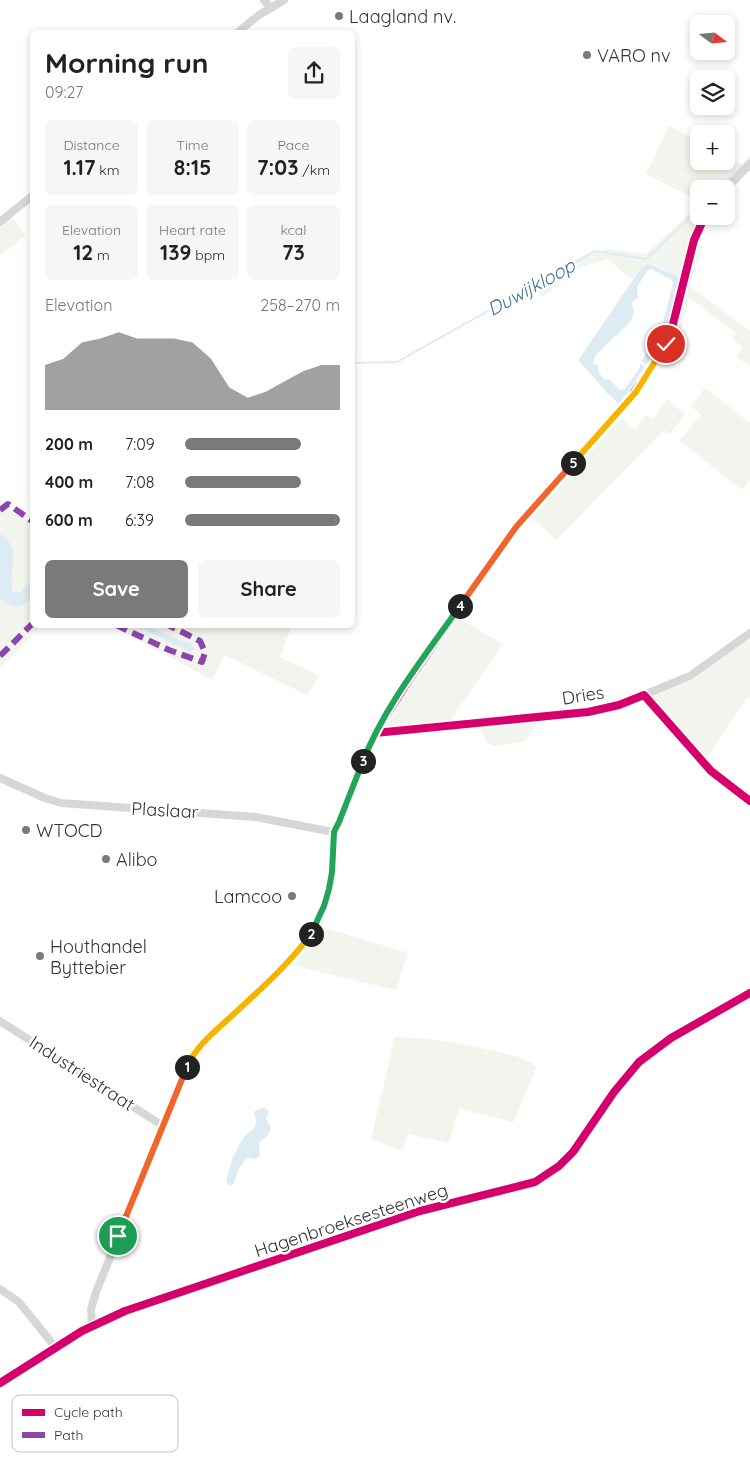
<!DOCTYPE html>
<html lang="en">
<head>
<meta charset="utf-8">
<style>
  body { margin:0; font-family:Quicksand,sans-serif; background:#f6f6f6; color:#222; height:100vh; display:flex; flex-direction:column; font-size:19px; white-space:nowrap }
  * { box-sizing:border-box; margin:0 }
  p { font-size:16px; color:#767676 }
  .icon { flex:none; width:28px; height:28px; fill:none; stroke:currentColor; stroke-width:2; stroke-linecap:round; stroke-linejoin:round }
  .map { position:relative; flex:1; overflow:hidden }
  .side { position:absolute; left:30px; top:30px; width:325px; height:598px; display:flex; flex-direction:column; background:#fff; border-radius:8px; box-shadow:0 2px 8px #0003 }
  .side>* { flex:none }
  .needle { width:32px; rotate:106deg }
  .tools { position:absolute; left:690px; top:15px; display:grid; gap:10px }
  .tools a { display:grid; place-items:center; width:45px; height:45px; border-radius:8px; background:#fff; box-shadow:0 2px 8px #0003; font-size:25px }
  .pin { position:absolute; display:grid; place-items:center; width:42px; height:42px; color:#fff; margin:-21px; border:2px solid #fff; border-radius:50%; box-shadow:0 1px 5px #0007 }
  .km { position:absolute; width:25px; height:25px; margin:-12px; border-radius:50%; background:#222; color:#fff; font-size:14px; line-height:25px; text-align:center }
  .round { display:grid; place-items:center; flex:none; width:52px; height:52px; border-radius:8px; background:#f6f6f6 }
  .summary { display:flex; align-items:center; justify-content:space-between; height:85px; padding:0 15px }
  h1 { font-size:28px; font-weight:700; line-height:38px }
  .stats { display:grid; grid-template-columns:repeat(3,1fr); gap:8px; height:85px; padding:5px 15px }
  .stats div { display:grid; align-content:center; border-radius:8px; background:#f6f6f6; text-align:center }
  .stats b { font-size:21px; font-weight:700 }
  .stats small { font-size:14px; font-weight:400 }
  .stats p { font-size:14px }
  .chart { height:140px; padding:10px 15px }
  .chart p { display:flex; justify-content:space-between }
  .chart svg { width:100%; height:90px; margin-top:5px; fill:#7a7a7a; opacity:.7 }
  .action { display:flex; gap:10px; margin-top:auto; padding:10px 15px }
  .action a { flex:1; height:58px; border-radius:8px; background:#7a7a7a; color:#fff; font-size:20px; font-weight:700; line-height:58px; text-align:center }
  .action a+a { background:#f6f6f6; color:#222 }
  ul { padding:0 15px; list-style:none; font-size:16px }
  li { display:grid; grid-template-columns:80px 60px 1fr; align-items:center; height:38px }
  li i { height:12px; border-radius:6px; background:#7a7a7a }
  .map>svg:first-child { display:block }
</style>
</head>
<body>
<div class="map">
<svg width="750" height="1465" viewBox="0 0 750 1465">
  <rect width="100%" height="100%" fill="#fff"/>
  <!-- green -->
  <g fill="#f1f5ed">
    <path d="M669,126L699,142V161H726V156L742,165L719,189H699V201L646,174Z"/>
    <path d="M695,209L699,211V216H700L697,224L673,321L666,334L675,300L679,279C670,272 659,266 648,263L641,268L633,278L626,275L608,259L579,268L542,297L531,285L581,257L608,249L646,254Z"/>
    <path d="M12,217L26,235L0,256V227Z"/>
    <path d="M699,245L703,247L690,286L750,331V366L737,357L742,347L732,338L736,333L689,297L678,342L673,338Z"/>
    <path d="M705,388L750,423V480L742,490L679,440L702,415L691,406Z"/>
    <path d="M668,399L685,415L670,434L664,430L556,540L530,516L620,417L635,430L646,415L652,419Z"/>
    <path d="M0,505L32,523V625H41L0,668Z"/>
    <path d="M457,617L503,644L450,721L382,728Z"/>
    <path d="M111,625H292L280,657L320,676L307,695L225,655L212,680Z"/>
    <path d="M747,640L750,641V698L747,697L706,760L651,696L691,681Z"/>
    <path d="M539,720L526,741L494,746L486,742L479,726Z"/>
    <path d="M322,927L408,953L396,990L292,965L310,944Z"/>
    <path d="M395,1037C429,1038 461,1043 494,1051C510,1055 524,1057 537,1067L513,1122L459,1108L449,1143L408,1134L402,1151L371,1139Z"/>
  </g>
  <!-- water -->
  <g fill="#ddebf3">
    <path d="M648,263L677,276L679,279C679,296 670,326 663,342C658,350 652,357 647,365L641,361L660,336L673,283L672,280L651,269L648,270L637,287L638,298L632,302V306L634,309L632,320L595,356L593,363L598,366L599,373L604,379L610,380L620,390L625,389L640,367V364L645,367L624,400L618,403L607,393L579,361V359L641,268Z"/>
    <path d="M0,534C21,545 10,572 12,591L22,593L23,589L32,578V599L19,607L7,604L0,598Z"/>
    <path d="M135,625C154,625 172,639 191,644L194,649L190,652Z"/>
    <path d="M266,1108L269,1112L266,1118L271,1129L267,1136L259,1143L260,1156L256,1159L247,1158L239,1168L234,1183L229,1186L226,1181L233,1157L240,1143L245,1136L255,1127L256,1121L254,1112L259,1109Z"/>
  </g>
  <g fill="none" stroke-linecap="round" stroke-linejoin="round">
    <!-- stream -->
    <g stroke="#ddebf3" stroke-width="2">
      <path d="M719,189L750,158"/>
      <path d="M352,363L397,362L595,251L646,259L699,209"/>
    </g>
    <!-- minor -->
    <g stroke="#d7d7d7" stroke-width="8">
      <path d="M264,0L271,8"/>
      <path d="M238,32L259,15L284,0"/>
      <path d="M726,189L750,164"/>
      <path d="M0,222L32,196"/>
      <path d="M644,695L711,771L750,801"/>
      <path d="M375,733L588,712L619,705L690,676L750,633"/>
      <path d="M0,778L45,798L61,803L256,817L333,832"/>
      <path d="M0,1021L163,1126"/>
      <path d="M0,1289L19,1302L56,1348"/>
      <path d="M92,1326L91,1309L96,1292L189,1064C201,1044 217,1029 235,1014C261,989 291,964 311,934C323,916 331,892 332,870C333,852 330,838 339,822L370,744L380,722L516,527L626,404L661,353L671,332L694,240L705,216"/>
    </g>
    <!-- tertiary -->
    <path stroke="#d7d7d7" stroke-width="9" d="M0,1383L82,1331L125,1311L420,1211L535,1182L559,1166L573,1152L614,1092L639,1062L671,1038L750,993"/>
    <!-- quiet -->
    <g stroke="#8e44ad" stroke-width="6" stroke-dasharray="12 6" stroke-linecap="butt">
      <path d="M0,510L8,504L32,521"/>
      <path d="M116,625L169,650L202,662L205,652L200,641L168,625"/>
      <path d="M0,656L32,624"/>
    </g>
    <defs>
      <g id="cycleway">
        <path d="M375,733L409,680L516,527L626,404L661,353L671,332L694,240L705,216"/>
        <path d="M375,733L588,712L619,705L644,695L711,771L750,801"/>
        <path d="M0,1383L82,1331L125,1311L420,1211L535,1182L559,1166L573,1152L614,1092L639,1062L671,1038L750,993"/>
      </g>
    </defs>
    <!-- cycleway casing -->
    <use href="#cycleway" stroke="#fff" stroke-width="11"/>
    <!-- cycleway -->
    <use href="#cycleway" stroke="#d6006c" stroke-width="8"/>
  </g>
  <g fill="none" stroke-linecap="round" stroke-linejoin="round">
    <defs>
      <path id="split-1" d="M118,1236L187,1067"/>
      <path id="split-2" d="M187,1067C197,1044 218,1029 236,1012C262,988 290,963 311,934"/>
      <path id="split-3" d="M311,934L324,906L329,889L332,872L334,832L339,822L363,761"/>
      <path id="split-4" d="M363,761C385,705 425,656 460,606"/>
      <path id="split-5" d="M460,606L516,527L573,463"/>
      <path id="split-6" d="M573,463L636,392L666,344"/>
    </defs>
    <!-- split-1 casing -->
    <use href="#split-1" stroke="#fff" stroke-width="10"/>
    <!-- split-2 casing -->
    <use href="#split-2" stroke="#fff" stroke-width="10"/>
    <!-- split-3 casing -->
    <use href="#split-3" stroke="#fff" stroke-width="10"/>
    <!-- split-4 casing -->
    <use href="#split-4" stroke="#fff" stroke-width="10"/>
    <!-- split-5 casing -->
    <use href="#split-5" stroke="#fff" stroke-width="10"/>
    <!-- split-6 casing -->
    <use href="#split-6" stroke="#fff" stroke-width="10"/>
    <!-- split-1 -->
    <use href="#split-1" stroke="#f0652b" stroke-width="6"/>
    <!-- split-2 -->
    <use href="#split-2" stroke="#f5b400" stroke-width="6"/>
    <!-- split-3 -->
    <use href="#split-3" stroke="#22a559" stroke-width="6"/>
    <!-- split-4 -->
    <use href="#split-4" stroke="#22a559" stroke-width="6"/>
    <!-- split-5 -->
    <use href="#split-5" stroke="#f0652b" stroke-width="6"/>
    <!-- split-6 -->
    <use href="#split-6" stroke="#f5b400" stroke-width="6"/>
  </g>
  <!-- markers -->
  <g fill="#7a7a7a" stroke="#fff" stroke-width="2">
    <circle cx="339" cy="16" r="5"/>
    <circle cx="587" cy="55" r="5"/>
    <circle cx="26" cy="830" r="5"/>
    <circle cx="106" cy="859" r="5"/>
    <circle cx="292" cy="896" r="5"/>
    <circle cx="40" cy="956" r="5"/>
  </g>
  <g text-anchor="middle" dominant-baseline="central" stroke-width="5" stroke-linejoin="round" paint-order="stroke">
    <!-- poi labels -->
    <g font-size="18" fill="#333" stroke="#fff" text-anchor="start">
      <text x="349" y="16">Laagland nv.</text>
      <text x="597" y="55">VARO nv</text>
      <text x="36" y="830">WTOCD</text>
      <text x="116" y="859">Alibo</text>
      <text x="282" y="896" text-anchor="end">Lamcoo</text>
      <text x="50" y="946">Houthandel<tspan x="50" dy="21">Byttebier</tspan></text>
    </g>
    <!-- street labels -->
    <g font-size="18" fill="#333" stroke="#fff">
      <text transform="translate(583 695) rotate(-9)">Dries</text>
      <text transform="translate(165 810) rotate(3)">Plaslaar</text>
      <text transform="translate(82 1073) rotate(33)">Industriestraat</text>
      <text transform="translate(351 1220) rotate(-18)">Hagenbroeksesteenweg</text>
    </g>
    <!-- water labels -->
    <g font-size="19" font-style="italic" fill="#3f7597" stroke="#fff">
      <text transform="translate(531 287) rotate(-29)">Duwijkloop</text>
    </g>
  </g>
  <!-- legend -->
  <rect x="12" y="1395" width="166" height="57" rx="8" fill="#fff" stroke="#c2c2c2" stroke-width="1"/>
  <rect x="22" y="1409" width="23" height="7" fill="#d6006c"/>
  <rect x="22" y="1432" width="23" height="6" fill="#8e44ad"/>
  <g font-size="14" fill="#333">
    <text x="54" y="1417">Cycle path</text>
    <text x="54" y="1440">Path</text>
  </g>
</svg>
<div class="tools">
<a><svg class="needle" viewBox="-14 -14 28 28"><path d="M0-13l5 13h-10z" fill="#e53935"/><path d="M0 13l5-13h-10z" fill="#767676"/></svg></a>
<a><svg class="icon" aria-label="layers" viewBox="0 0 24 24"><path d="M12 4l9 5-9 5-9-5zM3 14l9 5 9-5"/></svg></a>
<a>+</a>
<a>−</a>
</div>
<div class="pin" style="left:118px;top:1236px;background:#1e9e55"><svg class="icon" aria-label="arrive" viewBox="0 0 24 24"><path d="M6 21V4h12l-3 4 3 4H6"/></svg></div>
<div class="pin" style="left:666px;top:344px;background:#d93025"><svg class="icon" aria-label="check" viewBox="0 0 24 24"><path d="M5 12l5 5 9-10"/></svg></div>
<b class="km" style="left:187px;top:1067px">1</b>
<b class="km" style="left:311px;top:934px">2</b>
<b class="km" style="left:363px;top:761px">3</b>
<b class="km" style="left:460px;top:606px">4</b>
<b class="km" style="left:573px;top:463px">5</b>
<section class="side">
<div class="summary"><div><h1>Morning run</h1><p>09:27</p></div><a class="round"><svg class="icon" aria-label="share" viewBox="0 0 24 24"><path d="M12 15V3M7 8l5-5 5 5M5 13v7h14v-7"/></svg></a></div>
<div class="stats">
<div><p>Distance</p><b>1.17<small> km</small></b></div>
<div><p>Time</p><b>8:15</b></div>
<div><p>Pace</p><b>7:03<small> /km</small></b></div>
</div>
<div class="stats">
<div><p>Elevation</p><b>12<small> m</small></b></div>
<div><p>Heart rate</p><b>139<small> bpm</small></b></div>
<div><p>kcal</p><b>73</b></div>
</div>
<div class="chart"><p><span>Elevation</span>258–270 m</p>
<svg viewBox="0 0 160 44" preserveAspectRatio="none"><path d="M0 44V22L10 19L20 11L30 9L40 6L50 9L60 9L70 9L80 11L90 19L100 33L110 38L120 35L130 30L140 25L150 22L160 22V44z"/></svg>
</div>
<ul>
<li><b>200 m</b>7:09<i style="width:75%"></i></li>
<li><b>400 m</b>7:08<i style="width:75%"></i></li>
<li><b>600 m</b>6:39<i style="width:100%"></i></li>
</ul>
<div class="action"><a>Save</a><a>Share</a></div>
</section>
</div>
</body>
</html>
